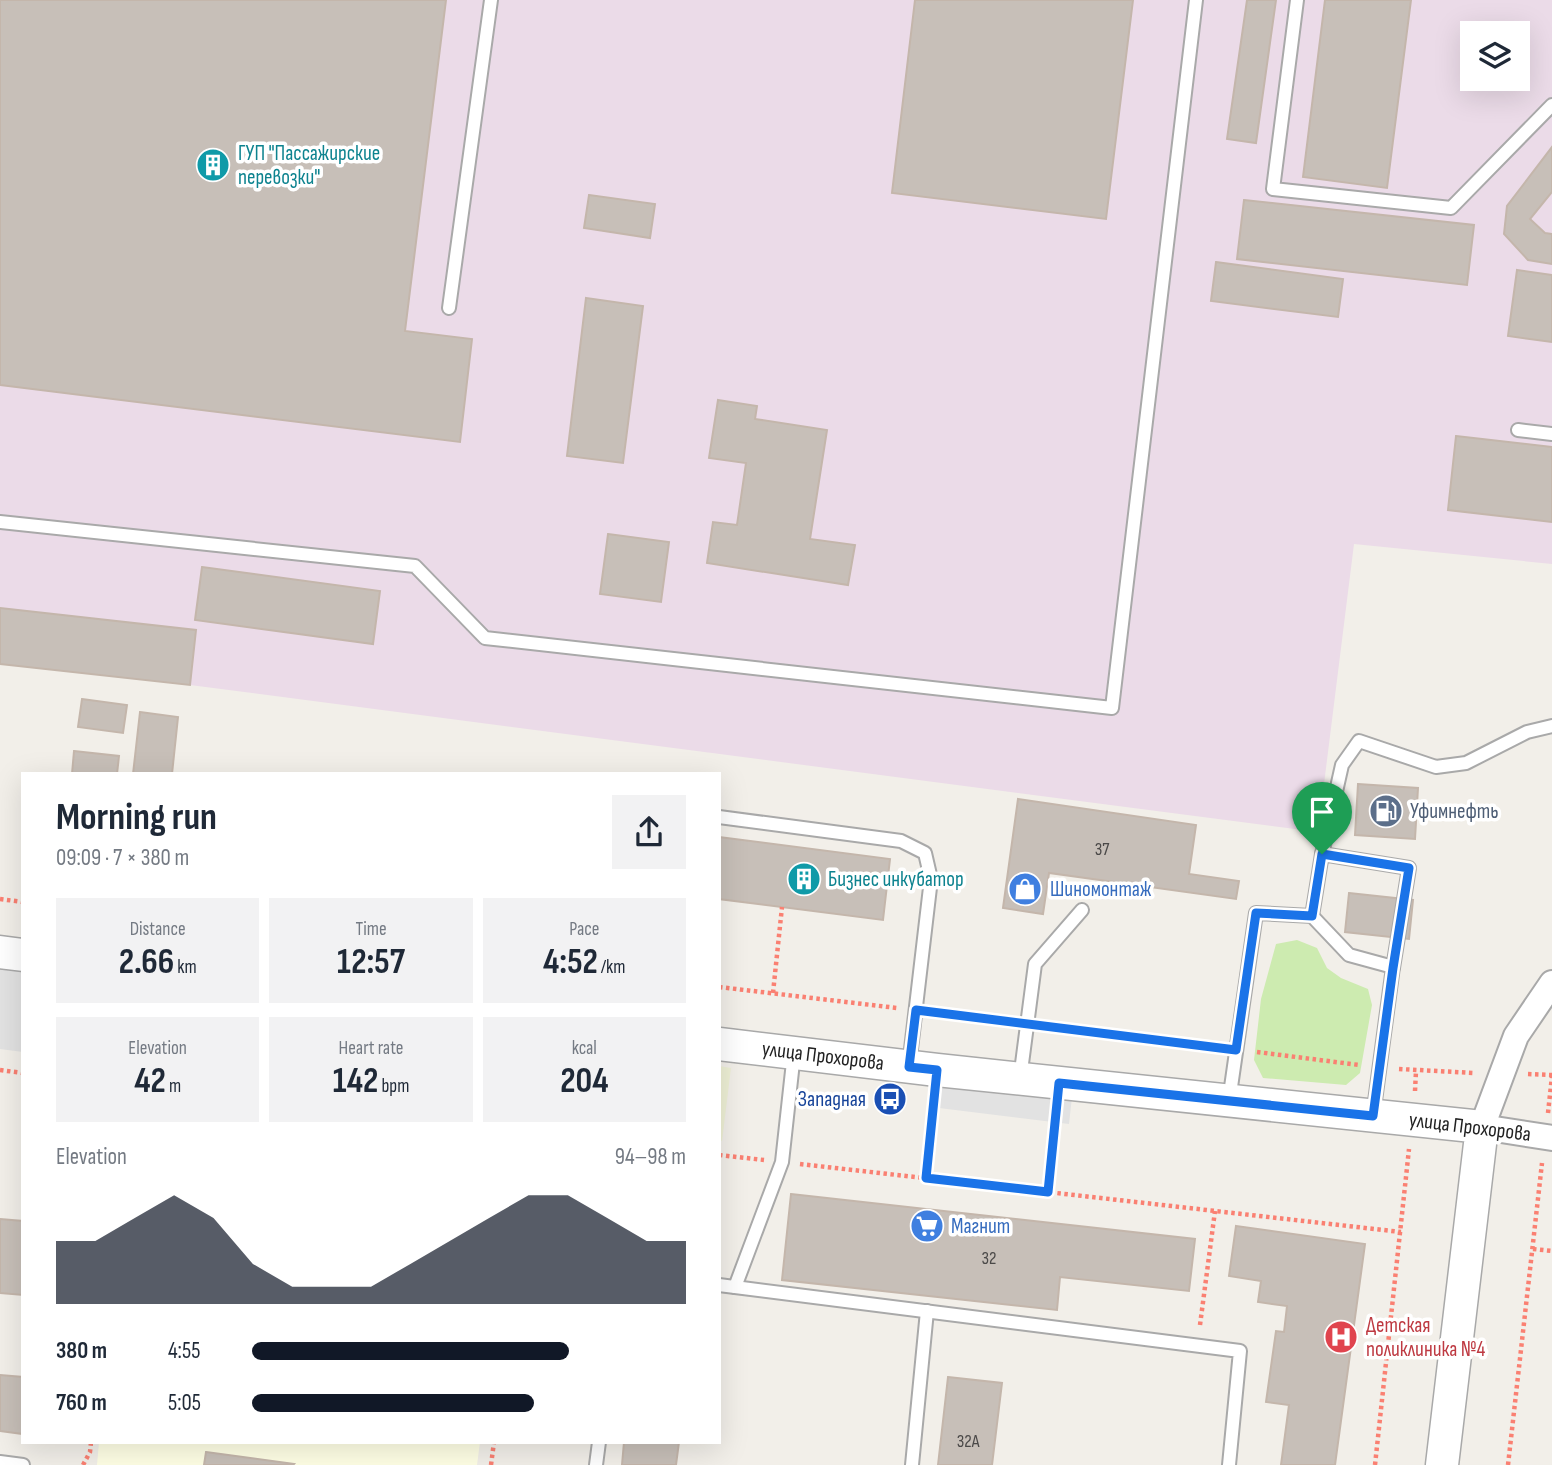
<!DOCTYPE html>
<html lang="en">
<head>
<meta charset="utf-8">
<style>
  body { margin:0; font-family:"Sofia Sans Condensed",sans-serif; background:#f2f2f3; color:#1f2937; height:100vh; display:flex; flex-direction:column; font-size:26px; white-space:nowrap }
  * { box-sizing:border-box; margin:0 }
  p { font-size:23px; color:#747a83 }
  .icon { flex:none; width:38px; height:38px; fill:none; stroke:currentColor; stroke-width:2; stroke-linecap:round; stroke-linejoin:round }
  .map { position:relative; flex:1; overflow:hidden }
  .details { position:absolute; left:21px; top:772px; width:700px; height:672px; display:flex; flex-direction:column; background:#fff; border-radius:0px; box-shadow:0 7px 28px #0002 }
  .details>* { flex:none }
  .controls { position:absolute; left:1460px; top:21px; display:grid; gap:14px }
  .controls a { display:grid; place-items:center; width:70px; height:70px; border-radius:0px; background:#fff; box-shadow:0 7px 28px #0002; font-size:35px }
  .pin { position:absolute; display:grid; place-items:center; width:60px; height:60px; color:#fff; margin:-72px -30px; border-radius:50% 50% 50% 0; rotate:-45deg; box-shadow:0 0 7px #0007 }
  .pin .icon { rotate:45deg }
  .round { display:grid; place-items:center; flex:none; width:74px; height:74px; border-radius:0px; background:#f2f2f3 }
  .head { display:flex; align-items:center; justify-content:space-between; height:119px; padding:0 35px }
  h1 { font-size:38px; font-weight:700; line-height:52px }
  .metrics { display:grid; grid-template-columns:repeat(3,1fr); gap:10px; height:119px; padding:7px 35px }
  .metrics div { display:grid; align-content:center; border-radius:0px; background:#f2f2f3; text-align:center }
  .metrics b { font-size:35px; font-weight:700 }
  .metrics small { font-size:19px; font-weight:400 }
  .metrics p { font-size:19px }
  .chart { height:196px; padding:14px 35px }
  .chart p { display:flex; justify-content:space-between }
  .chart svg { width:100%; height:126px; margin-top:7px; fill:#111827; opacity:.7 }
  ul { padding:0 35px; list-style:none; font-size:23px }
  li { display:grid; grid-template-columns:112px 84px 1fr; align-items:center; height:52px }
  li i { height:18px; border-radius:9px; background:#111827 }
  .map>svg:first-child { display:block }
</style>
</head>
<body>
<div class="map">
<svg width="1552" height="1465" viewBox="0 0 1552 1465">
  <rect width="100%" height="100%" fill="#f2efe9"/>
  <!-- industrial -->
  <path fill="#ebdbe8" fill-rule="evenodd" d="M0,0H1552V564L1354,544L1318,832L190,685L0,664ZM1472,33H1517V79H1472Z"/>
  <!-- education -->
  <path fill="#ffffe5" d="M99,1442H480L477,1465H97Z"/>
  <!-- farmland -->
  <path fill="#eef0d5" d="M719,1066L731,1068L722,1141L719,1140Z"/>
  <!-- grass -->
  <path fill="#cdebb0" d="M1297,940L1317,948L1327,968L1341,978L1368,989L1372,1005L1360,1073L1346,1085L1263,1078L1254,1060L1261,999L1276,944Z"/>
  <!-- parking -->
  <g fill="#e2e2e2">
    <path d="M0,966L23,969V1052L0,1049Z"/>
    <path d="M943,1081L1072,1097L1069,1124L939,1108Z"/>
  </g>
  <!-- building -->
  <g fill="#c7bfb8" stroke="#c4b6ab" stroke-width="2">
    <path d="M0,0H446L405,331L472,339L460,442L0,385Z"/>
    <path d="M915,0H1133L1106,219L892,193Z"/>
    <path d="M1247,0H1276L1256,143L1227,139Z"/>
    <path d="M1325,0H1411L1387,188L1303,177Z"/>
    <path d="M1552,147V192L1530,219L1545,233L1552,234V264L1528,260L1504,234L1507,206Z"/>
    <path d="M589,195L655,204L650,238L584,228Z"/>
    <path d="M1244,200L1474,225L1467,285L1237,259Z"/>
    <path d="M1216,262L1343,279L1338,317L1211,301Z"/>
    <path d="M1517,270L1552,275V342L1508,336Z"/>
    <path d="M586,298L643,306L623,463L567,456Z"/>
    <path d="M718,400L757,406L755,419L827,430L810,539L855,545L848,585L707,563L713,522L737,525L746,463L709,458Z"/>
    <path d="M1456,436L1552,447V522L1448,510Z"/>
    <path d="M608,534L669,542L661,602L600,594Z"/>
    <path d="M202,567L380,591L373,644L195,620Z"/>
    <path d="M0,608L196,630L190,685L0,664Z"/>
    <path d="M82,699L127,705L123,733L78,727Z"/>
    <path d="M140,712L178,717L172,774H133Z"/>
    <path d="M74,751L119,756L117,774H72Z"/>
    <path d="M1358,784L1418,788L1415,839L1355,835Z"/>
    <path d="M1018,799L1196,825L1189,874L1239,881L1236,899L1049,873L1043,914L1003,908Z"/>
    <path d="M719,837L890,859L883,920L719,899Z"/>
    <path d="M1349,893L1413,900L1409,939L1345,932Z"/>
    <path d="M791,1194L1195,1239L1189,1291L1060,1277L1057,1310L782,1280Z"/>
    <path d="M0,1219L23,1221V1295L0,1293Z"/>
    <path d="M1236,1226L1365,1244L1335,1465H1281L1289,1405L1266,1402L1276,1331L1284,1332L1287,1306L1258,1302L1261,1281L1229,1276Z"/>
    <path d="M0,1375L23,1377V1434L0,1431Z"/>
    <path d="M948,1377L1002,1383L992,1465H938Z"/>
    <path d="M624,1442H679L676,1465H622Z"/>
    <path d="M206,1452L294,1464L293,1465H204Z"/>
  </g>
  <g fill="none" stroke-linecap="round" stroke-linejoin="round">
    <defs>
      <g id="service">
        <path d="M1297,0L1273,189L1451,208L1552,105"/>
        <path d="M449,308L491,0"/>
        <path d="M1518,430L1552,434"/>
        <path d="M0,522L415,566L485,638L1112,708L1196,0"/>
        <path d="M719,817L901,841L925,853L931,879L909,1066"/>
        <path d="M1322,854L1342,765L1359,741L1436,767L1466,763L1527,732L1552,726"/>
        <path d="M1312,916L1322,854L1409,868L1393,968"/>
        <path d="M1020,1079L1035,964L1082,910"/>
        <path d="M1229,1101L1256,913L1312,916L1349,955L1393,967L1373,1116"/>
        <path d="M719,1285L1240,1351L1229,1465"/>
        <path d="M735,1287L782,1162L794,1053"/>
        <path d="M0,1462L23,1465"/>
        <path d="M596,1465L599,1442"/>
        <path d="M912,1465L927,1311"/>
      </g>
      <path id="minor" d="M1552,983L1516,1036L1482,1127L1552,1138"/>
      <g id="tertiary">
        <path d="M0,952L23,955"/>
        <path d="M719,1044L937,1070L1482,1127L1442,1465"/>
      </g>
    </defs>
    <!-- service casing -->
    <use href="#service" stroke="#a9a9a9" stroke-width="16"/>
    <!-- minor casing -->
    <use href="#minor" stroke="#a9a9a9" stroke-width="28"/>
    <!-- tertiary casing -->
    <use href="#tertiary" stroke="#a9a9a9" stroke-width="35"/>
    <!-- path -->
    <g stroke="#fa8072" stroke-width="4.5" stroke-dasharray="3.5 3.5" stroke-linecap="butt">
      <path d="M0,899L23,902"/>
      <path d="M719,987L897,1008"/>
      <path d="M773,993L782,907"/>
      <path d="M933,1013L1008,1022"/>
      <path d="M1045,1026L1217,1047"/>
      <path d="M1257,1052L1359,1065"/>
      <path d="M1399,1069L1474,1073"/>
      <path d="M0,1070L23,1073"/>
      <path d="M1528,1074L1552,1075"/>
      <path d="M1415,1091L1416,1071"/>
      <path d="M1548,1113L1552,1076"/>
      <path d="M719,1155L764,1160"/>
      <path d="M800,1164L1401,1232"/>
      <path d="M926,1178L934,1099"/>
      <path d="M1048,1192L1057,1110"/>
      <path d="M1533,1249L1552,1251"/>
      <path d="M1200,1325L1215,1211"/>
      <path d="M83,1465L90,1452L91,1442"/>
      <path d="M491,1465L494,1442"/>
      <path d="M1375,1465L1409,1149"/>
      <path d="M1508,1465L1542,1163"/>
    </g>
    <!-- service -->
    <use href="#service" stroke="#fff" stroke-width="12"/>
    <!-- minor -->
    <use href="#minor" stroke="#fff" stroke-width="24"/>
    <!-- tertiary -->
    <use href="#tertiary" stroke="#fff" stroke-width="32"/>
  </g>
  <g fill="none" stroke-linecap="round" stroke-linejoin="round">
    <defs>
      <path id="route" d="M1322,854L1409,868L1393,968L1373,1116L1059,1083L1048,1192L926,1178L937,1070L909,1067L916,1010L1236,1050L1256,913L1312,916Z"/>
    </defs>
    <!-- route casing -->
    <use href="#route" stroke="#fff" stroke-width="14"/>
    <!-- route -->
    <use href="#route" stroke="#1a73e8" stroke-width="9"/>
  </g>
  <!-- icons -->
  <defs>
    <symbol id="building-disc" viewBox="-11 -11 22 22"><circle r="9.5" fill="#0f9aa8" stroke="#fff"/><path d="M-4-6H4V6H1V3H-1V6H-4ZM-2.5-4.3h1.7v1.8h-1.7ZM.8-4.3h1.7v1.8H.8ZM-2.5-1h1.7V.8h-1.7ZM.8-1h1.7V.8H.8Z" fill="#fff"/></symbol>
    <symbol id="fuel-disc" viewBox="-11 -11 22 22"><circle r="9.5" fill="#5c6f8a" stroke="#fff"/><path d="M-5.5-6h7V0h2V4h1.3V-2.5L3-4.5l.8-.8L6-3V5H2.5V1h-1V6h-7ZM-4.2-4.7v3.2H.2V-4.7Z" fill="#fff"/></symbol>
    <symbol id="shop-disc" viewBox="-11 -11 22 22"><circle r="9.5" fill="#3f7fe0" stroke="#fff"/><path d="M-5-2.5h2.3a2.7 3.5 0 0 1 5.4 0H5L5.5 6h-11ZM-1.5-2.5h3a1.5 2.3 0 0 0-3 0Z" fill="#fff"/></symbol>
    <symbol id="bus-disc" viewBox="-11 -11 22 22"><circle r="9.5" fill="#1a4fb4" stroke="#fff"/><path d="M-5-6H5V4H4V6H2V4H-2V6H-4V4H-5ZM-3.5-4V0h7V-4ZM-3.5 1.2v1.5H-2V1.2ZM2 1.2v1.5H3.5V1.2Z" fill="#fff"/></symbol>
    <symbol id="supermarket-disc" viewBox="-11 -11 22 22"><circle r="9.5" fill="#3f7fe0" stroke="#fff"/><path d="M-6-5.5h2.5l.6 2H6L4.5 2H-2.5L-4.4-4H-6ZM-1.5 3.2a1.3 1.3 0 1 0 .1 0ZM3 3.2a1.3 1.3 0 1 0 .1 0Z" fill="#fff"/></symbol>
    <symbol id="hospital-disc" viewBox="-11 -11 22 22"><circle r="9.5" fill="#e0444e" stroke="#fff"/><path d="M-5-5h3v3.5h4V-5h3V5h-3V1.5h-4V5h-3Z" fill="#fff"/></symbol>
  </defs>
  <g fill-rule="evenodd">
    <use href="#building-disc" x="194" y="146" width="38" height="38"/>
    <use href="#fuel-disc" x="1367" y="792" width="38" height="38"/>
    <use href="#building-disc" x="785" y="860" width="38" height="38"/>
    <use href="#shop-disc" x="1006" y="870" width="38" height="38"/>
    <use href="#bus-disc" x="871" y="1080" width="38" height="38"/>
    <use href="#supermarket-disc" x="908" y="1207" width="38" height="38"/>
    <use href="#hospital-disc" x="1322" y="1318" width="38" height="38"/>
  </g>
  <g text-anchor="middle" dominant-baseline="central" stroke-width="7" stroke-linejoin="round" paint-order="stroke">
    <!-- number labels -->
    <g font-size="18" fill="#4b4948">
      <text x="1102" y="849">37</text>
      <text x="989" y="1258">32</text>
      <text x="968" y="1441">32А</text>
    </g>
    <!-- culture labels -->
    <g font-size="21" fill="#0d838f" stroke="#fff" text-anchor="start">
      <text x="238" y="153">ГУП "Пассажирские<tspan x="238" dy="24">перевозки"</tspan></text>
      <text x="828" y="879">Бизнес инкубатор</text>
    </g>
    <!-- service labels -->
    <g font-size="21" fill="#4e5e75" stroke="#fff" text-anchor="start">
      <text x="1410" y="811">Уфимнефть</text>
    </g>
    <!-- shop labels -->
    <g font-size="21" fill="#366cbe" stroke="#fff" text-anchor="start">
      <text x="1050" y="889">Шиномонтаж</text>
      <text x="951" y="1226">Магнит</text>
    </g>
    <!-- street labels -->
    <g font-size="21" fill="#222" stroke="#fff">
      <text transform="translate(823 1056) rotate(7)">улица Прохорова</text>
      <text transform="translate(1470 1127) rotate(7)">улица Прохорова</text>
    </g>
    <!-- transit labels -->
    <g font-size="21" fill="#164399" stroke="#fff" text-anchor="end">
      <text x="866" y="1099">Западная</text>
    </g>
    <!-- health labels -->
    <g font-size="21" fill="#be3a42" stroke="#fff" text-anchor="start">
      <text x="1366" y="1325">Детская<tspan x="1366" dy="24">поликлиника №4</tspan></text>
    </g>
  </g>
</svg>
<div class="controls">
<a><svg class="icon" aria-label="layers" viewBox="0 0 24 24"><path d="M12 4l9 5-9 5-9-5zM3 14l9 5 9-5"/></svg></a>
</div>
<div class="pin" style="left:1322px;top:854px;background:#1e9e55"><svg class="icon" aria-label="arrive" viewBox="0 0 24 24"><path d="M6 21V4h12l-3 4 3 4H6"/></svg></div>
<section class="details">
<div class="head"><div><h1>Morning run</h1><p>09:09 · 7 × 380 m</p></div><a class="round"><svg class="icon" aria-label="share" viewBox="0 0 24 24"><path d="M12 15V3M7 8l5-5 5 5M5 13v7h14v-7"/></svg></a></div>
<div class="metrics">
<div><p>Distance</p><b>2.66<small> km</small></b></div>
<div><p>Time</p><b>12:57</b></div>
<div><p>Pace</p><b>4:52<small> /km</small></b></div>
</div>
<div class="metrics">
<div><p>Elevation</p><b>42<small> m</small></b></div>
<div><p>Heart rate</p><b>142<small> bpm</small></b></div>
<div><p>kcal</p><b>204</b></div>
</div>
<div class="chart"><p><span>Elevation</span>94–98 m</p>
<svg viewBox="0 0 160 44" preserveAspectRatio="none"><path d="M0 44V22L10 22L20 14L30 6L40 14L50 30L60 38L70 38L80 38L90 30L100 22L110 14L120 6L130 6L140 14L150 22L160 22V44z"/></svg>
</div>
<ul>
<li><b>380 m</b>4:55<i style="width:73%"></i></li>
<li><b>760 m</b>5:05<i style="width:65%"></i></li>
</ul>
</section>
</div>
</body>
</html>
